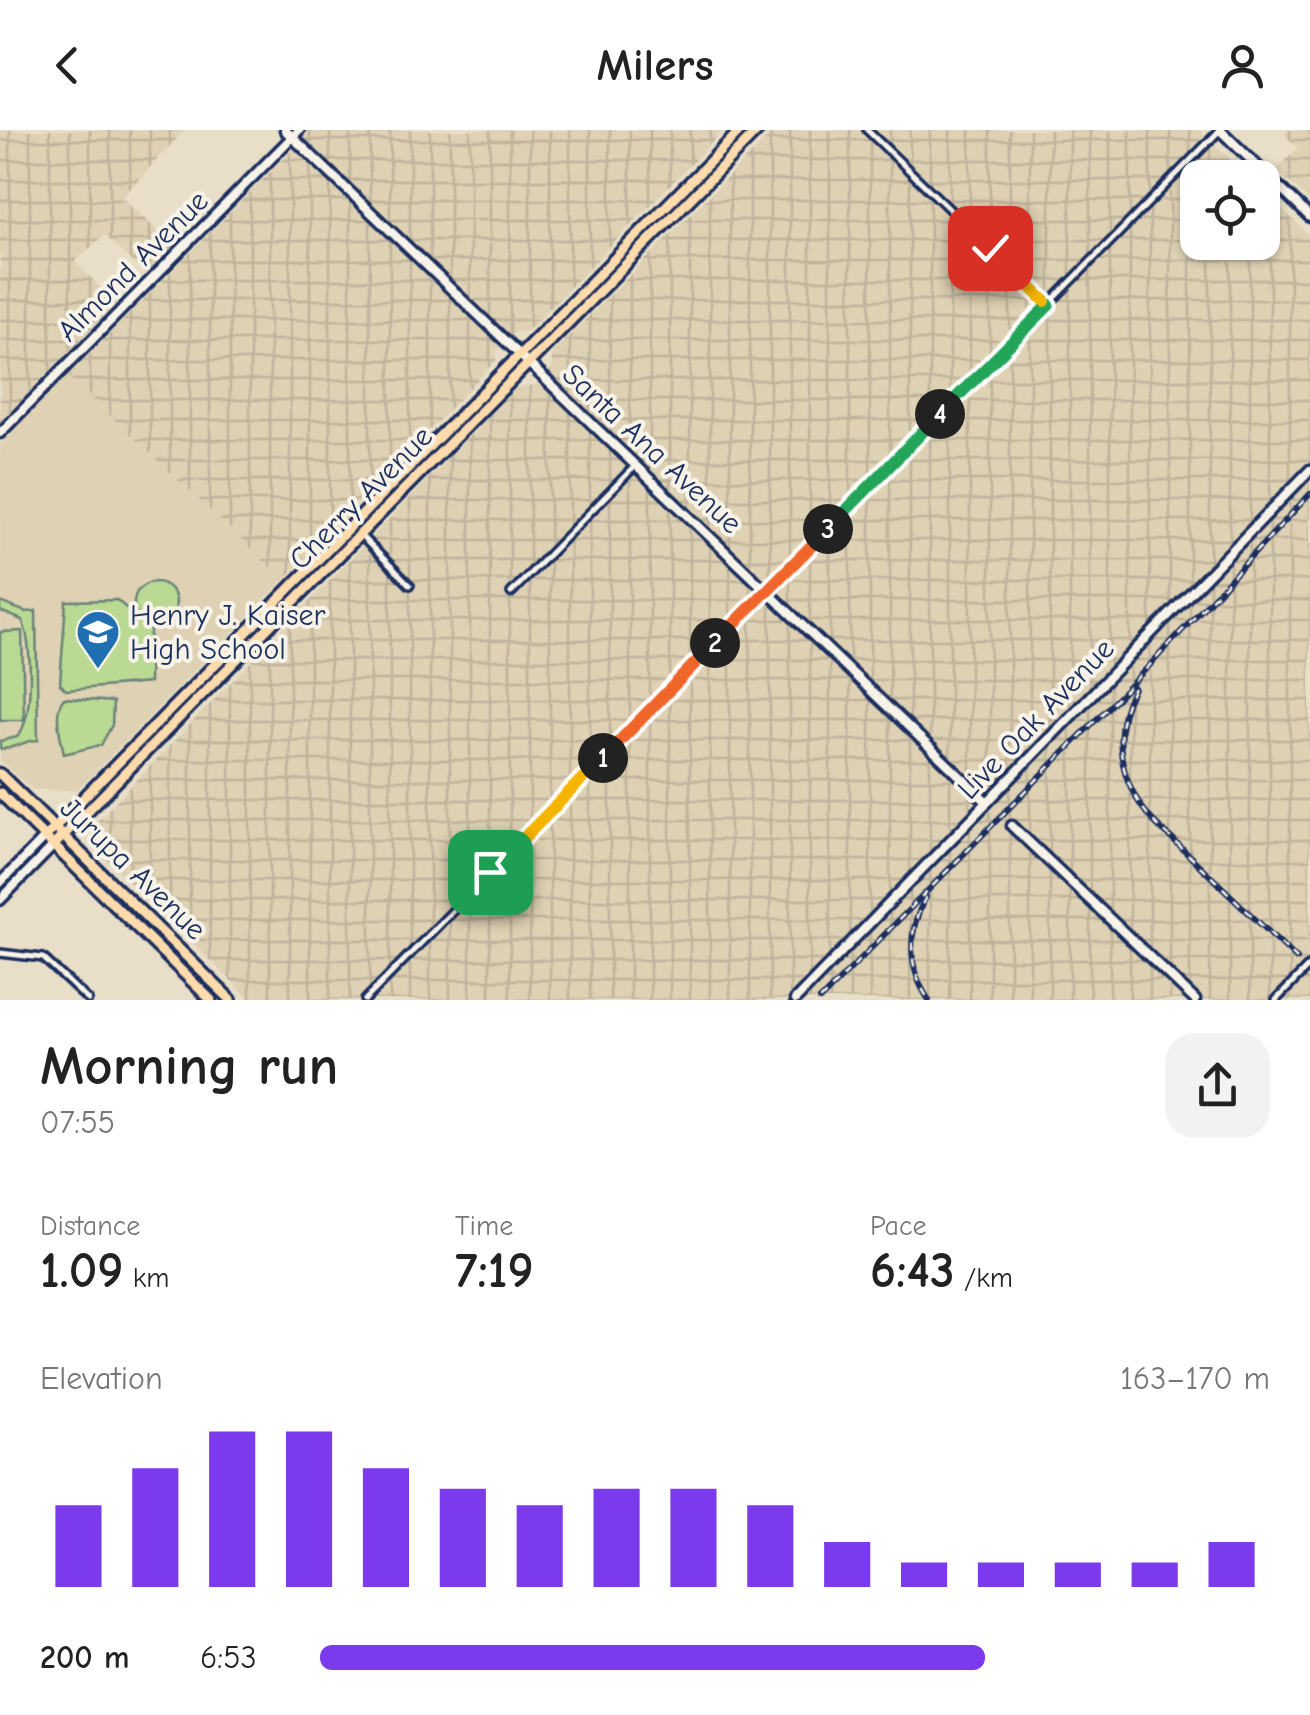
<!DOCTYPE html>
<html lang="en">
<head>
<meta charset="utf-8">
<style>
  body { margin:0; font-family:"Comic Neue",sans-serif; background:#f2f2f2; color:#222; height:100vh; display:flex; flex-direction:column; font-size:38px; white-space:nowrap }
  * { box-sizing:border-box; margin:0 }
  p { font-size:32px; color:#767676 }
  .icon { flex:none; width:55px; height:55px; fill:none; stroke:currentColor; stroke-width:2; stroke-linecap:round; stroke-linejoin:round }
  .map { position:relative; height:870px; overflow:hidden }
  .drawer { display:flex; flex-direction:column; background:#fff; flex:1 }
  .drawer>* { flex:none }
  .buttons { position:absolute; left:1180px; top:30px; display:grid; gap:20px }
  .buttons a { display:grid; place-items:center; width:100px; height:100px; border-radius:20px; background:#fff; box-shadow:0 2px 8px #0004; font-size:50px }
  .pin { position:absolute; display:grid; place-items:center; width:85px; height:85px; color:#fff; margin:-42px; border-radius:20px; box-shadow:0 5px 15px #0006 }
  .km { position:absolute; width:50px; height:50px; margin:-25px; border-radius:50%; background:#222; color:#fff; font-size:28px; line-height:50px; text-align:center }
  .round { display:grid; place-items:center; flex:none; width:105px; height:105px; border-radius:30px; background:#f2f2f2 }
  .headline { display:flex; align-items:center; justify-content:space-between; height:170px; padding:0 40px }
  h1 { font-size:55px; font-weight:700; line-height:75px }
  .metrics { display:grid; grid-template-columns:repeat(3,1fr); gap:15px; height:170px; padding:10px 40px }
  .metrics div { display:grid; align-content:center }
  .metrics b { font-size:50px; font-weight:700 }
  .metrics small { font-size:28px; font-weight:400 }
  .metrics p { font-size:28px }
  .chart { height:280px; padding:20px 40px }
  .chart p { display:flex; justify-content:space-between }
  .chart svg { width:100%; height:180px; margin-top:10px; stroke:#7c3aed; stroke-width:6 }
  ul { padding:0 40px; list-style:none; font-size:32px }
  li { display:grid; grid-template-columns:160px 120px 1fr; align-items:center; height:75px }
  li i { height:25px; border-radius:12px; background:#7c3aed }
  header { display:flex; justify-content:space-between; align-items:center; height:130px; padding:0 40px; background:#fff; font-size:45px; font-weight:700 }
  .map>svg:first-child { display:block }
</style>
</head>
<body>
<header><svg class="icon" aria-label="back" viewBox="0 0 24 24"><path d="M15 5l-7 7 7 7"/></svg>Milers<svg class="icon" aria-label="person" viewBox="0 0 24 24"><circle cx="12" cy="8" r="4"/><path d="M4 21q1-7 8-7t8 7"/></svg></header>
<div class="map">
<svg width="1310" height="870" viewBox="0 0 1310 870">
  <defs>
    <pattern id="industrial-grid" width="8" height="8" patternUnits="userSpaceOnUse" patternTransform="scale(2.5)"><rect width="8" height="8" fill="#dfd1b3"/><path d="M0 4h8M4 0v8" fill="none" stroke="#bfb49c"/></pattern>
  </defs>
  <rect width="100%" height="100%" fill="#e9dfc9"/>
  <filter id="ink" filterUnits="userSpaceOnUse"><feTurbulence type="fractalNoise" baseFrequency=".01" numOctaves="2"/><feDisplacementMap in="SourceGraphic" scale="20" xChannelSelector="R" yChannelSelector="G"/><feConvolveMatrix kernelMatrix="1 2 1 2 8 2 1 2 1" color-interpolation-filters="sRGB"/></filter>
  <g filter="url(#ink)">
    <!-- built -->
    <path fill="#dfd1b3" d="M68,246L284,450L77,660H33L0,630V314Z"/>
    <!-- industrial -->
    <g fill="url(#industrial-grid)">
      <path d="M0,0H185L122,67L173,116L145,145L104,105L75,132L116,173L0,292Z"/>
      <path d="M296,0H724L527,201L515,202L497,221L496,231L284,450L68,246L304,8Z"/>
      <path d="M775,0H1199L1249,47L1198,48V112H1262L1263,61L1310,106V870H251L92,715V696L516,258L535,255L552,239V223Z"/>
      <path d="M1288,0H1310V71L1276,40L1298,18L1284,4Z"/>
    </g>
    <!-- garden -->
    <g fill="#bada93" stroke="#6a8478" stroke-width="2.5">
      <circle cx="155" cy="473" r="21"/>
      <path d="M117,470L150,499L149,553L66,560L60,554L66,471Z"/>
      <path d="M0,472L26,482L36,481L38,610C25,610 16,619 0,619V611L17,607C34,592 33,511 22,490L0,481Z"/>
      <path d="M22,501L24,590H0V502Z"/>
      <path d="M64,568L113,572L112,595L101,615L64,624C61,606 52,582 64,568Z"/>
    </g>
    <g fill="none" stroke-linecap="round" stroke-linejoin="round">
      <defs>
        <g id="street">
          <path d="M867,0L1049,175"/>
          <path d="M359,404L410,455"/>
          <path d="M511,463L635,336"/>
          <path d="M0,823L43,828L88,870"/>
          <path d="M365,870L1220,0"/>
          <path d="M1276,870L1310,835"/>
        </g>
        <g id="secondary">
          <path d="M285,0L987,672"/>
          <path d="M1220,0L1310,87"/>
          <path d="M0,303L299,0"/>
          <path d="M1012,696L1195,870"/>
          <path d="M0,753L45,707"/>
          <path d="M0,770L54,715"/>
          <path d="M795,870L1310,340"/>
        </g>
        <g id="primary">
          <path d="M0,644L231,870"/>
          <path d="M0,663L211,870"/>
          <path d="M45,707L741,0"/>
          <path d="M54,715L758,0"/>
        </g>
      </defs>
      <!-- street casing -->
      <use href="#street" stroke="#1b2f5e" stroke-width="12"/>
      <!-- secondary casing -->
      <use href="#secondary" stroke="#1b2f5e" stroke-width="15"/>
      <!-- primary casing -->
      <use href="#primary" stroke="#1b2f5e" stroke-width="16"/>
      <!-- street -->
      <use href="#street" stroke="#f7f3e8" stroke-width="5"/>
      <!-- secondary -->
      <use href="#secondary" stroke="#f7f3e8" stroke-width="8"/>
      <!-- primary -->
      <use href="#primary" stroke="#fedbac" stroke-width="9"/>
      <defs>
        <g id="rail">
          <path d="M1134,558C1110,603 1119,652 1152,690L1297,829"/>
          <path d="M926,767C907,801 907,838 929,870"/>
          <path d="M820,870L1148,537L1310,364"/>
        </g>
      </defs>
      <!-- rail casing -->
      <use href="#rail" stroke="#1b2f5e" stroke-width="6"/>
      <!-- rail -->
      <use href="#rail" stroke="#f7f3e8" stroke-width="2.5" stroke-dasharray="8" stroke-linecap="butt"/>
    </g>
  </g>
  <g fill="none" stroke-linecap="round" stroke-linejoin="round" filter="url(#ink)">
    <defs>
      <path id="split-1" d="M490,742L603,628"/>
      <path id="split-2" d="M603,628L715,513"/>
      <path id="split-3" d="M715,513L828,399"/>
      <path id="split-4" d="M828,399L940,284"/>
      <path id="split-5" d="M940,284L1049,175L1045,171"/>
      <path id="split-6" d="M990,118L1045,171"/>
    </defs>
    <!-- split-1 casing -->
    <use href="#split-1" stroke="#fff" stroke-width="20"/>
    <!-- split-2 casing -->
    <use href="#split-2" stroke="#fff" stroke-width="20"/>
    <!-- split-3 casing -->
    <use href="#split-3" stroke="#fff" stroke-width="20"/>
    <!-- split-4 casing -->
    <use href="#split-4" stroke="#fff" stroke-width="20"/>
    <!-- split-5 casing -->
    <use href="#split-5" stroke="#fff" stroke-width="20"/>
    <!-- split-6 casing -->
    <use href="#split-6" stroke="#fff" stroke-width="20"/>
    <!-- split-1 -->
    <use href="#split-1" stroke="#f5b400" stroke-width="12"/>
    <!-- split-2 -->
    <use href="#split-2" stroke="#f0652b" stroke-width="12"/>
    <!-- split-3 -->
    <use href="#split-3" stroke="#f0652b" stroke-width="12"/>
    <!-- split-4 -->
    <use href="#split-4" stroke="#22a559" stroke-width="12"/>
    <!-- split-5 -->
    <use href="#split-5" stroke="#22a559" stroke-width="12"/>
    <!-- split-6 -->
    <use href="#split-6" stroke="#f5b400" stroke-width="12"/>
  </g>
  <!-- icons -->
  <defs>
    <symbol id="school-pin" viewBox="-11 -11 22 30"><path d="M0 17L-7.5 6A9.5 9.5 0 1 1 7.5 6Z" fill="#1f6fb2" stroke="#f7f3e8"/><path d="M0-5L7-2L0 1L-7-2ZM-4 1L0 2.5L4 1V4Q0 6-4 4Z" fill="#fff"/></symbol>
  </defs>
  <g fill-rule="evenodd">
    <use href="#school-pin" x="73" y="477" width="50" height="68"/>
  </g>
  <g text-anchor="middle" dominant-baseline="central" stroke-width="8" stroke-linejoin="round" paint-order="stroke">
    <!-- street labels -->
    <g font-size="30" fill="#1b2f5e" stroke="#f7f3e8">
      <text transform="translate(133 136) rotate(-45)">Almond Avenue</text>
      <text transform="translate(652 319) rotate(43)">Santa Ana Avenue</text>
      <text transform="translate(361 368) rotate(-45)">Cherry Avenue</text>
      <text transform="translate(1036 589) rotate(-46)">Live Oak Avenue</text>
      <text transform="translate(133 739) rotate(44)">Jurupa Avenue</text>
    </g>
    <!-- poi labels -->
    <g font-size="30" fill="#1b2f5e" stroke="#f7f3e8" text-anchor="start">
      <text x="130" y="485">Henry J. Kaiser<tspan x="130" dy="34">High School</tspan></text>
    </g>
  </g>
</svg>
<div class="buttons">
<a><svg class="icon" aria-label="locate" viewBox="0 0 24 24"><circle cx="12" cy="12" r="6"/><path d="M12 2v4M12 18v4M2 12h4M18 12h4"/></svg></a>
</div>
<div class="pin" style="left:490px;top:742px;background:#1e9e55"><svg class="icon" aria-label="arrive" viewBox="0 0 24 24"><path d="M6 21V4h12l-3 4 3 4H6"/></svg></div>
<div class="pin" style="left:990px;top:118px;background:#d93025"><svg class="icon" aria-label="check" viewBox="0 0 24 24"><path d="M5 12l5 5 9-10"/></svg></div>
<b class="km" style="left:603px;top:628px">1</b>
<b class="km" style="left:715px;top:513px">2</b>
<b class="km" style="left:828px;top:399px">3</b>
<b class="km" style="left:940px;top:284px">4</b>
</div>
<section class="drawer">
<div class="headline"><div><h1>Morning run</h1><p>07:55</p></div><a class="round"><svg class="icon" aria-label="share" viewBox="0 0 24 24"><path d="M12 15V3M7 8l5-5 5 5M5 13v7h14v-7"/></svg></a></div>
<div class="metrics">
<div><p>Distance</p><b>1.09<small> km</small></b></div>
<div><p>Time</p><b>7:19</b></div>
<div><p>Pace</p><b>6:43<small> /km</small></b></div>
</div>
<div class="chart"><p><span>Elevation</span>163–170 m</p>
<svg viewBox="0 0 160 44" preserveAspectRatio="none"><path d="M5 44V24M15 44V15M25 44V6M35 44V6M45 44V15M55 44V20M65 44V24M75 44V20M85 44V20M95 44V24M105 44V33M115 44V38M125 44V38M135 44V38M145 44V38M155 44V33"/></svg>
</div>
<ul>
<li><b>200 m</b>6:53<i style="width:70%"></i></li>
</ul>
</section>
</body>
</html>
